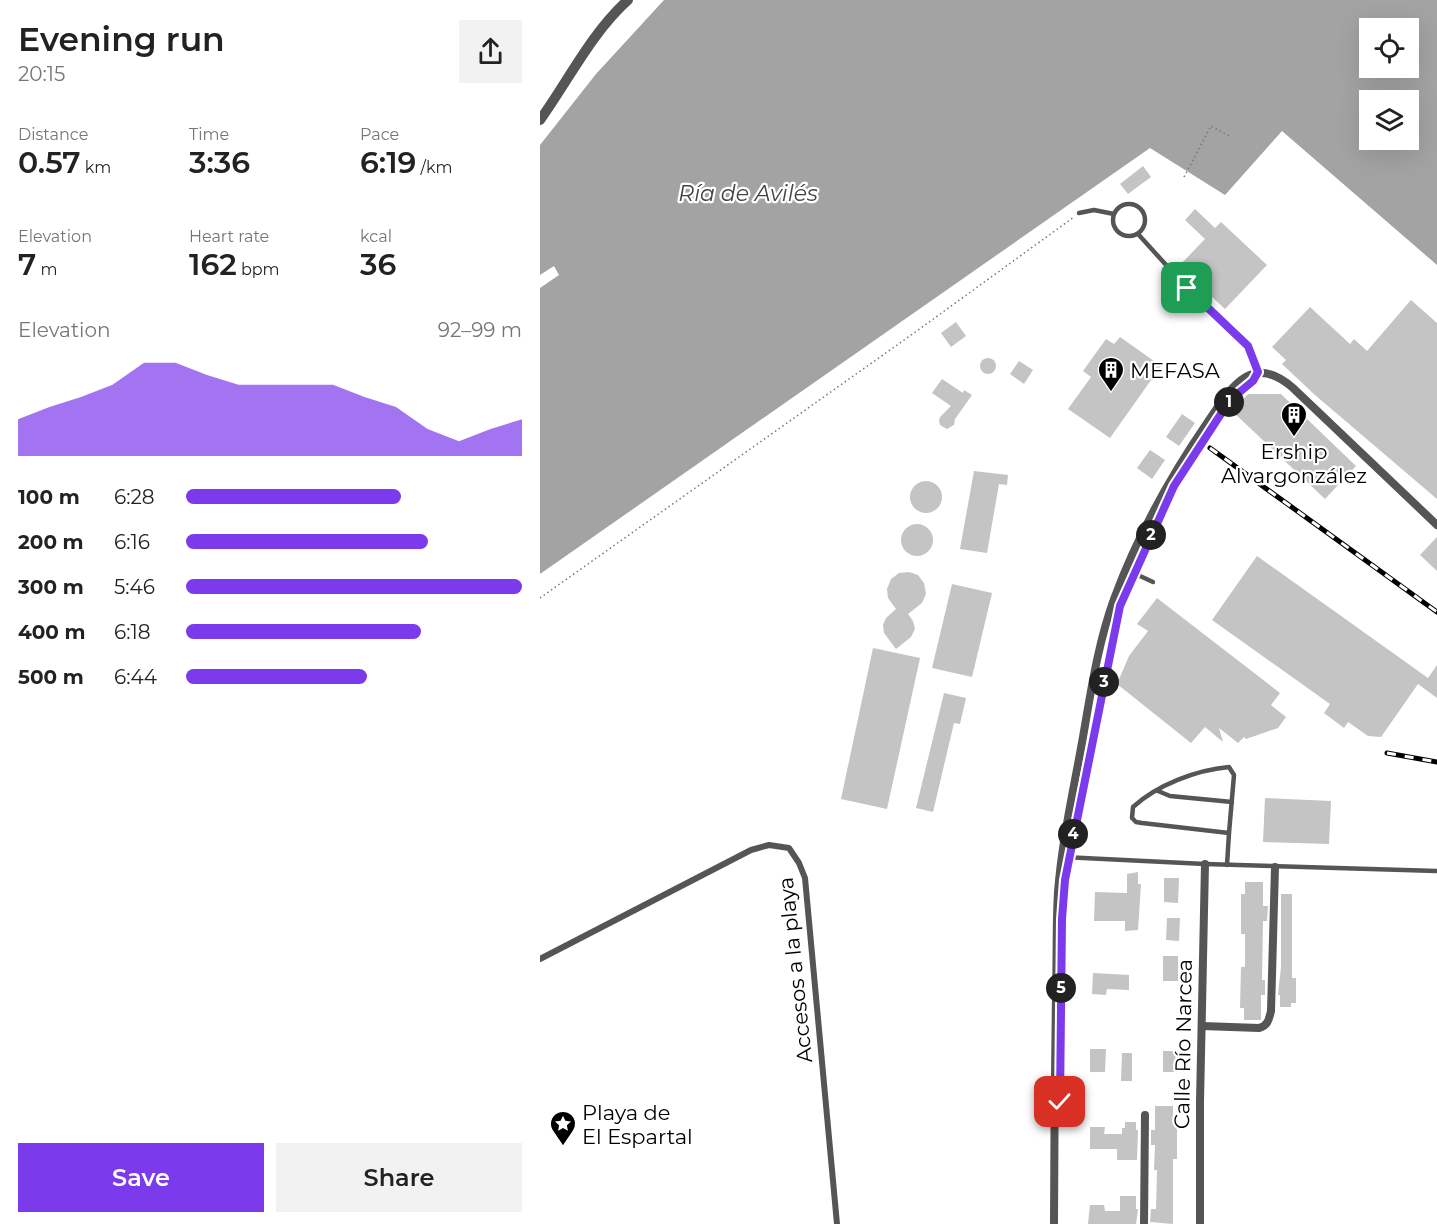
<!DOCTYPE html>
<html lang="en">
<head>
<meta charset="utf-8">
<style>
  body { margin:0; font-family:Montserrat,sans-serif; background:#f2f2f2; color:#222; height:100vh; display:flex; flex-direction:column; font-size:22px; white-space:nowrap }
  * { box-sizing:border-box; margin:0 }
  p { font-size:20px; color:#767676 }
  .icon { flex:none; width:33px; height:33px; fill:none; stroke:currentColor; stroke-width:2; stroke-linecap:round; stroke-linejoin:round }
  .map { position:relative; flex:1; overflow:hidden }
  .drawer { display:flex; flex-direction:column; background:#fff; width:540px }
  .drawer>* { flex:none }
  .controls { position:absolute; left:819px; top:18px; display:grid; gap:12px }
  .controls a { display:grid; place-items:center; width:60px; height:60px; border-radius:0px; background:#fff; box-shadow:0 6px 24px #0002; font-size:30px }
  .pin { position:absolute; display:grid; place-items:center; width:51px; height:51px; color:#fff; margin:-26px; border-radius:12px; box-shadow:0 3px 9px #0006 }
  .km { position:absolute; width:30px; height:30px; margin:-15px; border-radius:50%; background:#222; color:#fff; font-size:16px; line-height:30px; text-align:center }
  .round { display:grid; place-items:center; flex:none; width:63px; height:63px; border-radius:0px; background:#f2f2f2 }
  .head { display:flex; align-items:center; justify-content:space-between; height:102px; padding:0 18px }
  h1 { font-size:33px; font-weight:600; line-height:45px }
  .figures { display:grid; grid-template-columns:repeat(3,1fr); gap:9px; height:102px; padding:6px 18px }
  .figures div { display:grid; align-content:center }
  .figures b { font-size:30px; font-weight:600 }
  .figures small { font-size:16px; font-weight:400 }
  .figures p { font-size:16px }
  .chart { height:168px; padding:12px 18px }
  .chart p { display:flex; justify-content:space-between }
  .chart svg { width:100%; height:108px; margin-top:6px; fill:#7c3aed; opacity:.7 }
  .primary-button { display:flex; gap:12px; margin-top:auto; padding:12px 18px }
  .primary-button a { flex:1; height:69px; border-radius:0px; background:#7c3aed; color:#fff; font-size:24px; font-weight:600; line-height:69px; text-align:center }
  .primary-button a+a { background:#f2f2f2; color:#222 }
  ul { padding:0 18px; list-style:none; font-size:20px }
  li { display:grid; grid-template-columns:96px 72px 1fr; align-items:center; height:45px }
  li i { height:15px; border-radius:8px; background:#7c3aed }
  main { display:flex; flex:1; min-height:0 }
  .map>svg:first-child { display:block }
</style>
</head>
<body>
<main>
<section class="drawer">
<div class="head"><div><h1>Evening run</h1><p>20:15</p></div><a class="round"><svg class="icon" aria-label="share" viewBox="0 0 24 24"><path d="M12 15V3M7 8l5-5 5 5M5 13v7h14v-7"/></svg></a></div>
<div class="figures">
<div><p>Distance</p><b>0.57<small> km</small></b></div>
<div><p>Time</p><b>3:36</b></div>
<div><p>Pace</p><b>6:19<small> /km</small></b></div>
</div>
<div class="figures">
<div><p>Elevation</p><b>7<small> m</small></b></div>
<div><p>Heart rate</p><b>162<small> bpm</small></b></div>
<div><p>kcal</p><b>36</b></div>
</div>
<div class="chart"><p><span>Elevation</span>92–99 m</p>
<svg viewBox="0 0 160 44" preserveAspectRatio="none"><path d="M0 44V29L10 24L20 20L30 15L40 6L50 6L60 11L70 15L80 15L90 15L100 15L110 20L120 24L130 33L140 38L150 33L160 29V44z"/></svg>
</div>
<ul>
<li><b>100 m</b>6:28<i style="width:64%"></i></li>
<li><b>200 m</b>6:16<i style="width:72%"></i></li>
<li><b>300 m</b>5:46<i style="width:100%"></i></li>
<li><b>400 m</b>6:18<i style="width:70%"></i></li>
<li><b>500 m</b>6:44<i style="width:54%"></i></li>
</ul>
<div class="primary-button"><a>Save</a><a>Share</a></div>
</section>
<div class="map">
<svg width="897" height="1224" viewBox="0 0 897 1224">
  <rect width="100%" height="100%" fill="#fff"/>
  <!-- water -->
  <path fill="#a3a3a3" fill-rule="evenodd" d="M124,0H897V265L742,131L685,195L610,148L0,574V288L19,275L14,266L0,275V145L56,74ZM830,28H868V68H830ZM830,100H868V140H830Z"/>
  <!-- building -->
  <g fill="#c4c4c4">
    <path d="M603,166L611,177L588,194L580,184Z"/>
    <path d="M655,209L675,228L681,222L727,265L685,309L639,266L665,239L645,220Z"/>
    <path d="M871,300L897,323V499L775,395L742,364L746,360L732,347L770,307L810,344L814,339L827,351Z"/>
    <path d="M416,322L426,336L411,347L401,333Z"/>
    <path d="M580,337L621,366L570,438L528,409L551,377L543,371L566,339L574,344Z"/>
    <circle cx="448" cy="366" r="8"/>
    <path d="M479,361L493,370L484,384L470,374Z"/>
    <path d="M402,379L423,393L424,390L432,395L415,419L414,425L407,429L400,425L399,421L400,417L411,406L392,393Z"/>
    <path d="M708,394H741L816,466L785,499L692,411Z"/>
    <path d="M642,414L655,423L639,446L626,437Z"/>
    <path d="M610,450L625,460L612,479L597,468Z"/>
    <path d="M434,471L468,475L467,485L459,484L447,553L420,549Z"/>
    <circle cx="386" cy="497" r="16"/>
    <circle cx="377" cy="540" r="16"/>
    <path d="M897,537V571L880,555Z"/>
    <path d="M717,556L888,678L897,665V698L878,684L841,737L828,736L808,722L804,728L784,713L790,704L672,620Z"/>
    <path d="M369,572L378,575L384,583L386,594L382,603L368,614L373,621L375,629L371,637L356,649L344,633L343,625L346,618L356,609L348,598L347,589L351,579L359,573Z"/>
    <path d="M412,584L452,593L432,677L392,668Z"/>
    <path d="M617,598L740,693L731,705L746,717L738,728L706,739L704,737L698,743L679,728L683,742L665,727L651,743L577,684L589,656L608,631L597,624Z"/>
    <path d="M333,648L380,658L347,809L301,799Z"/>
    <path d="M404,693L426,698L420,724L414,723L393,812L376,808Z"/>
    <path d="M725,798L791,801L789,844L723,842Z"/>
    <path d="M598,872V884H601L598,930L585,931V921H554L555,892L587,893V874Z"/>
    <path d="M624,878H639L638,903L624,902Z"/>
    <path d="M705,882H723V906H728L727,921H723L722,980H725V995H721V1020H704V1008H700L701,967H705V934H701V894H705Z"/>
    <path d="M741,894H752V978H756V1003H751V1007H740V995H738L741,967Z"/>
    <path d="M627,918H640L639,941L626,940Z"/>
    <rect x="623" y="956" width="15" height="25"/>
    <path d="M553,973L589,975V990L567,989L566,995L552,994Z"/>
    <path d="M550,1049H566L565,1072H550Z"/>
    <rect x="623" y="1051" width="14" height="21"/>
    <path d="M582,1053H592V1081H581Z"/>
    <path d="M615,1106H633V1118H637V1159H633V1224L610,1222L611,1209H616L617,1170H614L615,1145H611V1130H615Z"/>
    <path d="M585,1122H596V1130H598L597,1160H577V1149H550V1127H565L564,1134H582V1128H585Z"/>
    <path d="M580,1196H596V1209H598L596,1224H548L550,1205H564L565,1211H580Z"/>
  </g>
  <g fill="none" stroke-linecap="round" stroke-linejoin="round">
    <!-- path -->
    <g stroke="#777" stroke-width="1.5" stroke-dasharray="1.5 3" stroke-linecap="butt">
      <path d="M644,177L671,126L691,137"/>
      <path d="M0,598L374,333L534,217"/>
      <path d="M559,708L574,633"/>
    </g>
    <!-- service -->
    <g stroke="#555" stroke-width="4.5">
      <circle cx="589" cy="220" r="16"/>
      <path d="M539,213L554,210L574,214"/>
      <path d="M598,234L647,288L708,346L718,372"/>
      <path d="M587,570L613,582"/>
      <path d="M689,767L694,775L689,833L602,823L596,822L592,818L593,807C617,785 656,770 689,767Z"/>
      <path d="M618,791L630,796L692,802"/>
      <path d="M523,857L665,864L897,871"/>
      <path d="M687,865L689,833"/>
    </g>
    <!-- pedestrian -->
    <path stroke="#555" stroke-width="6" d="M0,959L211,850L229,845L249,848L259,863L265,878L297,1224"/>
    <!-- minor -->
    <g stroke="#555" stroke-width="8">
      <path d="M662,1026L719,1028C728,1026 729,1019 731,1011L735,867"/>
      <path d="M514,1224C514,1147 515,1069 516,992C517,959 516,925 518,892C522,840 534,788 543,737C551,691 558,643 574,599C597,537 630,477 667,423C690,389 711,351 753,388L897,525"/>
      <path d="M604,1224L605,1115"/>
      <path d="M660,1224V1102L665,864"/>
    </g>
    <!-- tertiary -->
    <path stroke="#555" stroke-width="10" d="M0,120C28,81 52,32 88,0"/>
    <defs>
      <g id="rail">
        <path d="M670,448L897,612"/>
        <path d="M847,753L897,762"/>
      </g>
    </defs>
    <!-- rail casing -->
    <use href="#rail" stroke="#000" stroke-width="5"/>
    <!-- rail -->
    <use href="#rail" stroke="#fff" stroke-width="3" stroke-dasharray="9" stroke-linecap="butt"/>
  </g>
  <g fill="none" stroke-linecap="round" stroke-linejoin="round">
    <defs>
      <path id="route" d="M520,1102L522,919L525,880L580,606L634,486L690,400L713,381L718,372L708,346L647,288"/>
    </defs>
    <!-- route casing -->
    <use href="#route" stroke="#fff" stroke-width="12"/>
    <!-- route -->
    <use href="#route" stroke="#7c3aed" stroke-width="8"/>
  </g>
  <!-- icons -->
  <defs>
    <symbol id="building-pin" viewBox="-11 -11 22 30"><path d="M0 17L-7.5 6A9.5 9.5 0 1 1 7.5 6Z" fill="#000" stroke="#fff"/><path d="M-4-6H4V6H1V3H-1V6H-4ZM-2.5-4.3h1.7v1.8h-1.7ZM.8-4.3h1.7v1.8H.8ZM-2.5-1h1.7V.8h-1.7ZM.8-1h1.7V.8H.8Z" fill="#fff"/></symbol>
    <symbol id="sight-pin" viewBox="-11 -11 22 30"><path d="M0 17L-7.5 6A9.5 9.5 0 1 1 7.5 6Z" fill="#000" stroke="#fff"/><path d="M0-6L1.8-2.2L6-1.7L2.9 1.2L3.7 5.4L0 3.3L-3.7 5.4L-2.9 1.2L-6-1.7L-1.8-2.2Z" fill="#fff"/></symbol>
  </defs>
  <g fill-rule="evenodd">
    <use href="#building-pin" x="556" y="355" width="30" height="40"/>
    <use href="#building-pin" x="739" y="400" width="30" height="40"/>
    <use href="#sight-pin" x="8" y="1109" width="30" height="40"/>
  </g>
  <g text-anchor="middle" dominant-baseline="central" stroke-width="4.5" stroke-linejoin="round" paint-order="stroke">
    <!-- poi labels -->
    <g font-size="21" fill="#000" stroke="#fff" text-anchor="start">
      <text x="590" y="370">MEFASA</text>
      <text x="754" y="451" text-anchor="middle">Ership<tspan x="754" dy="24">Alvargonzález</tspan></text>
      <text x="42" y="1112">Playa de<tspan x="42" dy="24">El Espartal</tspan></text>
    </g>
    <!-- street labels -->
    <g font-size="21" fill="#000" stroke="#fff">
      <text transform="translate(255 970) rotate(-96)">Accesos a la playa</text>
      <text transform="translate(643 1044) rotate(-89)">Calle Río Narcea</text>
    </g>
    <!-- water labels -->
    <g font-size="22" font-style="italic" fill="#444" stroke="#fff">
      <text x="208" y="193">Ría de Avilés</text>
    </g>
  </g>
</svg>
<div class="controls">
<a><svg class="icon" aria-label="locate" viewBox="0 0 24 24"><circle cx="12" cy="12" r="6"/><path d="M12 2v4M12 18v4M2 12h4M18 12h4"/></svg></a>
<a><svg class="icon" aria-label="layers" viewBox="0 0 24 24"><path d="M12 4l9 5-9 5-9-5zM3 14l9 5 9-5"/></svg></a>
</div>
<div class="pin" style="left:647px;top:288px;background:#1e9e55"><svg class="icon" aria-label="arrive" viewBox="0 0 24 24"><path d="M6 21V4h12l-3 4 3 4H6"/></svg></div>
<div class="pin" style="left:520px;top:1102px;background:#d93025"><svg class="icon" aria-label="check" viewBox="0 0 24 24"><path d="M5 12l5 5 9-10"/></svg></div>
<b class="km" style="left:689px;top:402px">1</b>
<b class="km" style="left:611px;top:535px">2</b>
<b class="km" style="left:564px;top:682px">3</b>
<b class="km" style="left:533px;top:834px">4</b>
<b class="km" style="left:521px;top:988px">5</b>
</div>
</main>
</body>
</html>
